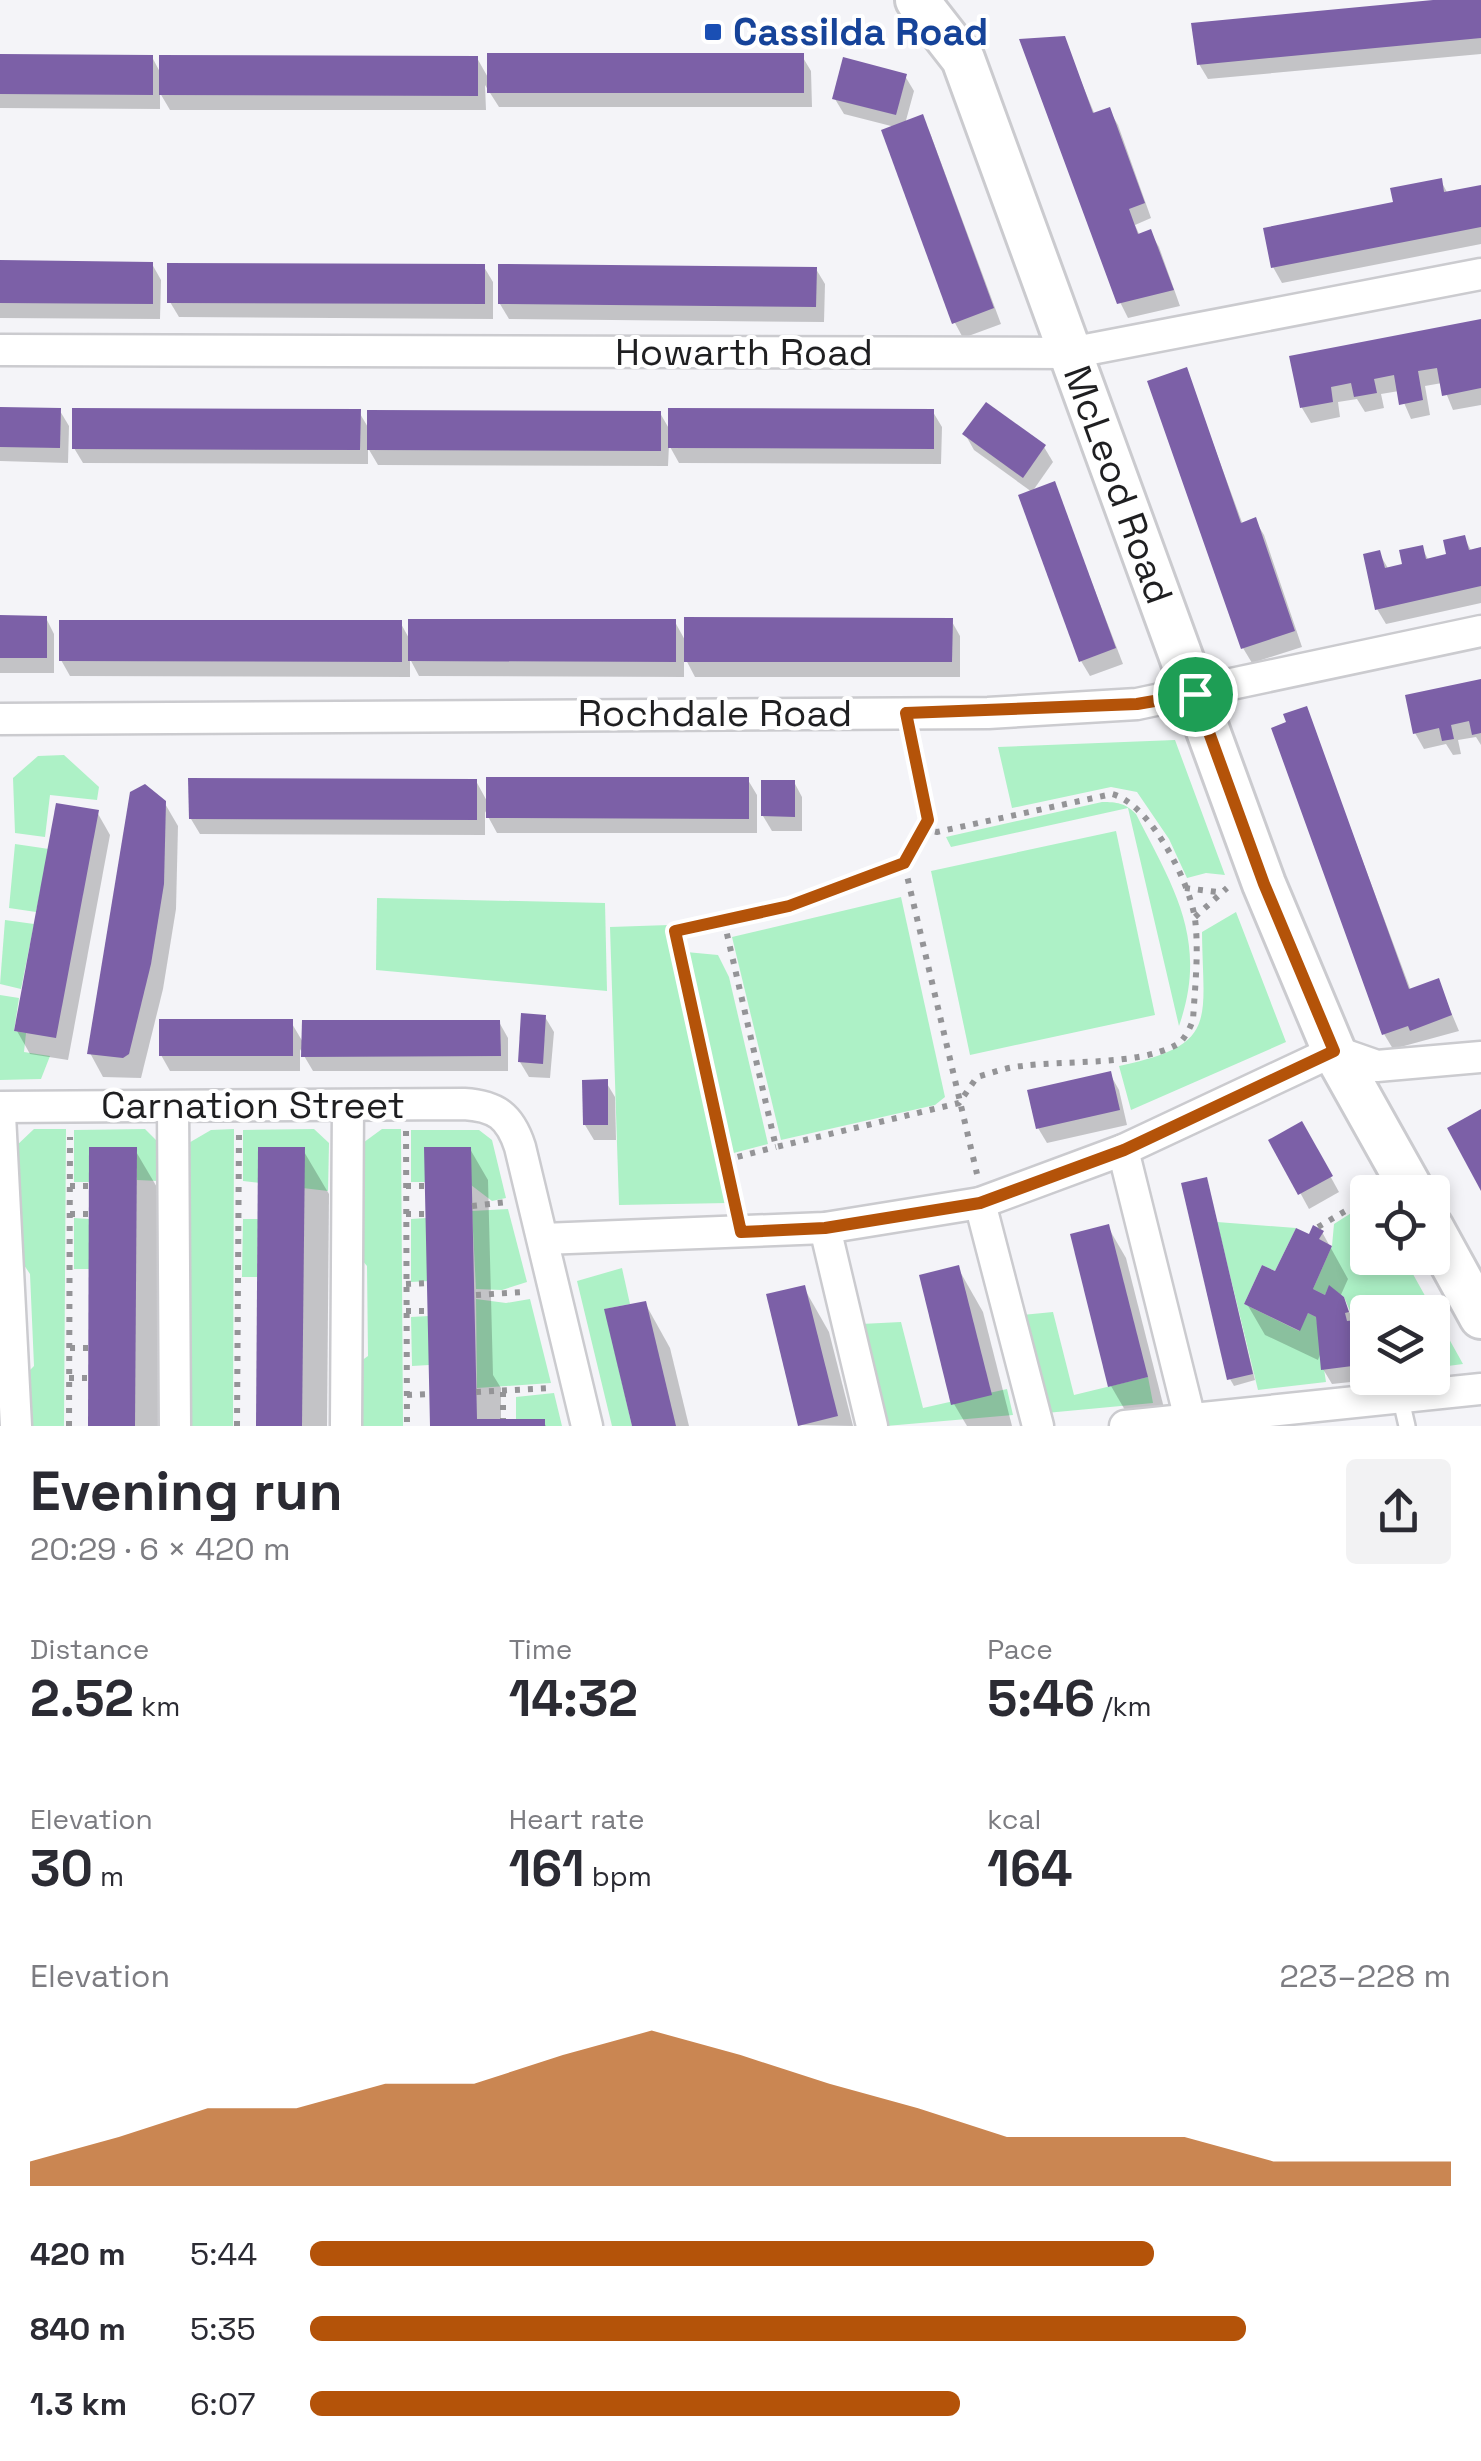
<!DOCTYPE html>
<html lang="en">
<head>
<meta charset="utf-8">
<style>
  body { margin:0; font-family:"Space Grotesk",sans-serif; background:#f2f2f3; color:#2b2b33; height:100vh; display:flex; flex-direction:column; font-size:38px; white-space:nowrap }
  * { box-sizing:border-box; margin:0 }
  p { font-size:32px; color:#7c7c81 }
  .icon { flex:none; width:55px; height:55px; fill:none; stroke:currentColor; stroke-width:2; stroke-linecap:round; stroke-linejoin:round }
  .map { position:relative; height:1426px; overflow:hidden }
  .drawer { display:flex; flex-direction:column; background:#fff; flex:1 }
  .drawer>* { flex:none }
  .buttons { position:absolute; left:1350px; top:1175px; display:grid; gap:20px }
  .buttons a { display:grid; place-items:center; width:100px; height:100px; border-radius:10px; background:#fff; box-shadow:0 5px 15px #0003; font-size:50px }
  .pin { position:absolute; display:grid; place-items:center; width:85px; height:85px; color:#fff; margin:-42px; border:5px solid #fff; border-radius:50%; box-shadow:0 2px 10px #0007 }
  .round { display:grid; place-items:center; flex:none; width:105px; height:105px; border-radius:10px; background:#f2f2f3 }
  .overview { display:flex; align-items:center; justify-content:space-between; height:170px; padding:0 30px }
  h1 { font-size:55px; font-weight:800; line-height:75px }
  .metrics { display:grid; grid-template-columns:repeat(3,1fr); gap:15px; height:170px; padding:10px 30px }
  .metrics div { display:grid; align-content:center }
  .metrics b { font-size:50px; font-weight:800 }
  .metrics small { font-size:28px; font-weight:400 }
  .metrics p { font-size:28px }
  .chart { height:280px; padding:20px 30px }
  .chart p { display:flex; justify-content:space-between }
  .chart svg { width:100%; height:180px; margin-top:10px; fill:#b45309; opacity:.7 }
  ul { padding:0 30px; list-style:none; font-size:32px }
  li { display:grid; grid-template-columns:160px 120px 1fr; align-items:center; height:75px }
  li i { height:25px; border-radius:12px; background:#b45309 }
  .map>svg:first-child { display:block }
</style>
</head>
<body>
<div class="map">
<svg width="1481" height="1426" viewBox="0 0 1481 1426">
  <rect width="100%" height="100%" fill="#f4f4f8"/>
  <!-- green -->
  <g fill="#adf1c6">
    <path d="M1175,740L1225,875L1206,873L1187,878L1169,839L1137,792L1111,787L1012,808L998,747Z"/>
    <path d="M64,755L99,787L97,800L50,795L45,837L15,833L13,778L38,756Z"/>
    <path d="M1102,802C1117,802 1125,803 1136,814C1173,887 1209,940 1179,1026L1128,808L951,847L946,837Z"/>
    <path d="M1116,831L1155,1015L970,1055L931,871Z"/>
    <path d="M15,844L49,849L36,912L9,908Z"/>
    <path d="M901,897L945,1097L935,1105L781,1140L732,937Z"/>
    <path d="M377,898L605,903L607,991L376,970Z"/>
    <path d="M1236,912L1286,1042L1131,1110L1119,1066C1219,1045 1203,1022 1202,932Z"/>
    <path d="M5,920L34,924L21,989L0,984Z"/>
    <path d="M669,925L728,1203L619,1205L610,927Z"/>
    <path d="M686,952L718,955L729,977L768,1144L730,1154Z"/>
    <path d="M0,995L19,998L14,1031L26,1033L24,1052L50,1056L41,1079L0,1080Z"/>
    <path d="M34,1129H66L64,1426H26L27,1373L34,1366L30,1274L18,1256L14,1148Z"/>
    <path d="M145,1129L159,1143L158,1181L137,1180L136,1147H90V1182H74V1130Z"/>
    <path d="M234,1129L233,1426H185L187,1144L211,1130Z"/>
    <path d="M314,1129L329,1143L328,1191L243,1181V1130Z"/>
    <path d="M382,1129H401L403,1426H358L357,1364L368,1356L367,1266L356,1253V1148Z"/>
    <path d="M411,1130H479L492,1140L506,1198L492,1201L471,1185V1147H425V1182H411Z"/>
    <path d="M1367,1203L1368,1258H1404L1463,1364L1433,1368L1432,1312H1368L1367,1319L1354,1320L1344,1297L1329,1286L1325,1295L1313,1289L1332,1246L1334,1224Z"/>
    <path d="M508,1209L527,1282L502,1290L476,1289L472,1211Z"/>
    <path d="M74,1218L89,1219V1269H74Z"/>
    <path d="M426,1218L429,1281L411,1282V1219Z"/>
    <path d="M243,1219H258L257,1277H242Z"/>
    <path d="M1217,1222L1296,1228L1275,1271L1262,1265L1244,1304L1299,1331L1308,1313L1316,1317L1326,1382L1258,1390Z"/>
    <path d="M622,1268L630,1304L605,1309L632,1426H612L577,1281Z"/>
    <path d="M476,1299L506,1303L530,1299L551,1383L477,1388Z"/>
    <path d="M1053,1312L1074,1395L1148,1377L1153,1403L1046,1413L1022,1315Z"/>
    <path d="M429,1316V1365L412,1366L411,1317Z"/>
    <path d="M901,1322L923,1408L1007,1389L1013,1415L886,1426L861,1324Z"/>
    <path d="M554,1393L562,1426H545L544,1419H516V1397Z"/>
  </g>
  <!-- shadow -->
  <g fill="#0003">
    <path d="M1460,0H1481V54L1208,79L1199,64Z"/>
    <path d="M1063,38L1095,115L1109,110L1118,125L1151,218L1135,225L1140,236L1150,232L1159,247L1180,306L1128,318L1120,302Z"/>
    <path d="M802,56L811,71L812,107H499L485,85L486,110H170L160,93V109L0,108V57H152L161,74L477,58L490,81Z"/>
    <path d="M905,76L914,91L905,124L922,117L930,133L1001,324L963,338L955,323L895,127L844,114L835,99Z"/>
    <path d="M1441,181L1448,194L1481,188V244L1282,283L1273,267Z"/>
    <path d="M0,263L152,264L161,280L160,319L0,318Z"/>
    <path d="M484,267L493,282V319L179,317L170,302Z"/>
    <path d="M816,269L825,284L824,322L509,319L500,304Z"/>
    <path d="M1481,322V405L1453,410L1442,383L1425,386L1430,415L1411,419L1399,391L1381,394L1384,408L1365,412L1357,399L1338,402L1340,417L1311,423L1302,408L1292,358Z"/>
    <path d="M1186,370L1243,525L1255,520L1264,535L1302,647L1252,663L1243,648Z"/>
    <path d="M0,410L60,411L69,426L68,463L0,461Z"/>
    <path d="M359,412L369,429L660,413L671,432L933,412L942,427L941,464L679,463L669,445L668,466L378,465L368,448V464L83,463L74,448Z"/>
    <path d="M965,434L1044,447L1053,462L1032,492L974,450Z"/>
    <path d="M1054,484L1123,664L1090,676L1081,661Z"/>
    <path d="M1464,538L1472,552L1481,550V603L1386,624L1377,609L1379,553L1389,570L1405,566L1422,548L1429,561L1449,556Z"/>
    <path d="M0,618H46L54,634V673H0Z"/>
    <path d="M951,620L960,636V677H695L684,656V677L419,676L410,659V677L70,676L61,660L400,622L410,640L675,622L686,642Z"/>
    <path d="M1481,681V745L1476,737L1458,740L1461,754L1453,755L1446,744L1424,749L1415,733Z"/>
    <path d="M1306,709L1411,991L1438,981L1459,1031L1393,1049L1384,1034L1289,724Z"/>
    <path d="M748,780L757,795V833H497L485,811V835L200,834L191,819L476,781L488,803Z"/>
    <path d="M794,782L802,797V831H772L763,816Z"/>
    <path d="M164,802L178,826L176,909L163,989L141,1078L103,1077L90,1053Z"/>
    <path d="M97,812L110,835L68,1060L30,1054L17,1031Z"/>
    <path d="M545,1017L554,1032L550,1078L529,1077L520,1062Z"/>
    <path d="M291,1022L304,1044L499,1022L508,1038V1071H313L300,1049V1071H170L161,1055Z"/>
    <path d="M1110,1074L1119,1090L1127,1125L1047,1143L1038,1128Z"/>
    <path d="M606,1082L615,1097L616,1140H594L585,1125Z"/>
    <path d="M1302,1125L1339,1192L1309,1209L1272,1141Z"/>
    <path d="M470,1149L488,1180L493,1375L501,1388V1421H543L546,1426H433Z"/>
    <path d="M135,1150L161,1194L160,1426H91Z"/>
    <path d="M303,1150L329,1194L327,1426H259Z"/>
    <path d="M1206,1180L1255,1380L1234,1386L1230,1379Z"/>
    <path d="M1108,1227L1126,1258L1164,1408L1129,1417L1111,1386Z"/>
    <path d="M1322,1232L1348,1279L1340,1297L1355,1322L1368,1321V1378H1388L1332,1384L1323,1369L1321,1352L1318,1360L1265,1335L1247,1304L1310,1238Z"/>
    <path d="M958,1268L983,1312L1012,1426H967L954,1404Z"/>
    <path d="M804,1288L829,1332L853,1426L801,1425Z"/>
    <path d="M645,1303L670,1348L689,1426H635Z"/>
  </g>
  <!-- building -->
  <g fill="#7c60a7">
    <path d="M1433,0H1481V38L1197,65L1191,23Z"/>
    <path d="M1065,36L1093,113L1110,107L1145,203L1129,209L1138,234L1151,229L1174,290L1117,304L1019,39Z"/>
    <rect x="487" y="53" width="317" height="40"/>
    <path d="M0,54L153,55V95L0,94Z"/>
    <path d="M159,55L478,56V96L159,95Z"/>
    <path d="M843,57L907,74L896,115L832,99Z"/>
    <path d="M923,114L994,308L952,324L881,130Z"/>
    <path d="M1442,178L1444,192L1481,185V227L1271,268L1263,228L1393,202L1390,188Z"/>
    <path d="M0,260L153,262V304L0,303Z"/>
    <path d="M167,263L485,264V304L167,303Z"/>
    <path d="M498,264L817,267L816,307L498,304Z"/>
    <path d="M1481,319V388L1442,396L1437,368L1418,371L1423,400L1399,405L1394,375L1374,379L1377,393L1354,397L1351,383L1331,387L1333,402L1300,408L1289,356Z"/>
    <path d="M1187,367L1241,523L1256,517L1295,631L1241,649L1147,381Z"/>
    <path d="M986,402L1046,445L1023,478L962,434Z"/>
    <path d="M0,407L61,408L60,448L0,447Z"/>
    <path d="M72,408L361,409L360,450L72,449Z"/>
    <path d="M668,408L934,409V449L668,448Z"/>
    <path d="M367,410L661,411V451L367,450Z"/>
    <path d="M1055,481L1116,648L1079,662L1018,495Z"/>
    <path d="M1465,535L1469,550L1481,547V586L1375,610L1363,554L1380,550L1385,568L1402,564L1399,550L1423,545L1426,559L1446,554L1443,540Z"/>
    <path d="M0,615L47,616V658H0Z"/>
    <path d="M684,617L953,618L952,662H684Z"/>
    <path d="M408,619H676V662L408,661Z"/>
    <path d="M59,620H402V662L59,661Z"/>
    <path d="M1481,679V733L1472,735L1469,721L1451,725L1454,739L1442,741L1439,728L1413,734L1405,695Z"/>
    <path d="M1307,706L1409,989L1439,978L1452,1015L1410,1031L1408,1026L1382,1035L1271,728L1286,722L1283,714Z"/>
    <path d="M486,777H749V819L486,818Z"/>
    <path d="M188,778L477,779V820L189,819Z"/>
    <path d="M761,780H795V817L761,816Z"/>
    <path d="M145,784L166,801L164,884L151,964L129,1054L123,1058L87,1054L130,792Z"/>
    <path d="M56,803L99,810L56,1038L14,1031Z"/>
    <path d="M521,1013L546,1015L543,1064L518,1062Z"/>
    <rect x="159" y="1019" width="134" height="37"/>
    <path d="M302,1020H500L501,1056L301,1057Z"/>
    <path d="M1111,1071L1120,1110L1036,1129L1027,1090Z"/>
    <path d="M608,1079V1125H583L582,1080Z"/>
    <path d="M1481,1109V1191L1447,1128Z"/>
    <path d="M1302,1121L1333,1176L1298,1195L1268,1140Z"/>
    <path d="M89,1147H137L135,1426H88Z"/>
    <path d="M258,1147H305L302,1426H256Z"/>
    <path d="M424,1147H471L477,1419H545V1426H430Z"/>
    <path d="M1207,1177L1253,1374L1227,1380L1181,1183Z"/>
    <path d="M1109,1224L1148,1377L1108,1387L1070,1234Z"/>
    <path d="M1313,1225L1324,1231L1319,1239L1332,1246L1313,1289L1325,1295L1329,1285L1344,1297L1349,1312L1345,1313L1347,1321L1368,1319V1364L1321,1370L1316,1317L1308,1313L1300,1331L1244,1304L1262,1265L1275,1271L1296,1228L1309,1234Z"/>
    <path d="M959,1265L992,1395L951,1405L919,1275Z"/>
    <path d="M805,1285L838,1416L798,1426L766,1294Z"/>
    <path d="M646,1301L676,1426H632L604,1309Z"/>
  </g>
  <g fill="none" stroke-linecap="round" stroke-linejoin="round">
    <defs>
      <path id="lane" d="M1401,1400L1407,1426"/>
      <g id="street">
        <path d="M0,350L1070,353L1481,274"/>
        <path d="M0,719L988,713L1137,704L1481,631"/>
        <path d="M0,1107L464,1104C496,1106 510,1116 520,1147L587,1426"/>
        <path d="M173,1107L175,1426"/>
        <path d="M0,1115L16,1426"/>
        <path d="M1123,1150L1190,1419"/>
        <path d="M980,1203L1038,1426"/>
        <path d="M825,1228L872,1426"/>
        <path d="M543,1239L825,1228L980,1203L1123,1150L1334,1051L1377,1066L1481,1057"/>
        <path d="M346,1426L348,1106"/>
        <path d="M1125,1426L1481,1389"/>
      </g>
      <g id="secondary">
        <path id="s1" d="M917,0L963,59L1264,884L1334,1051L1413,1192"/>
        <path d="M1432,1228L1481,1317"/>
      </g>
    </defs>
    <!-- lane casing -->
    <use href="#lane" stroke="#cbcbcf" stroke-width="20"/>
    <!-- street casing -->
    <use href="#street" stroke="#cbcbcf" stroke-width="35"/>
    <!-- secondary casing -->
    <use href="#secondary" stroke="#cbcbcf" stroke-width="48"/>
    <!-- path -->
    <g stroke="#949497" stroke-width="6" stroke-dasharray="5 8" stroke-linecap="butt">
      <path d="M912,744L928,821L904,863L977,1174"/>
      <path d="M1185,888L1217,892"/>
      <path d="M1195,917L1227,888"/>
      <path d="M724,921L776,1147L959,1103L977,1077C992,1073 1007,1067 1022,1066C1065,1060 1137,1066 1176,1045C1184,1041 1190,1028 1193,1020C1195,987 1199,951 1195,919C1189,880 1150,804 1112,794L937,832L923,829"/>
      <path d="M406,1131L407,1426"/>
      <path d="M725,1160L776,1147"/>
      <path d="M70,1186H89"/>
      <path d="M406,1186H425"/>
      <path d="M735,1204L675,931L789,906L904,863"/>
      <path d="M472,1206L507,1202"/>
      <path d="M70,1214H89"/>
      <path d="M406,1214H426"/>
      <path d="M1318,1227L1368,1198"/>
      <path d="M406,1284L429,1283"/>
      <path d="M476,1295L524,1292"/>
      <path d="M406,1311H429"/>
      <path d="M70,1348H88"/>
      <path d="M69,1378H88"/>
      <path d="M476,1392L551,1388"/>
      <path d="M503,1392V1419"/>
      <path d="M407,1395L429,1394"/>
      <path d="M69,1426L70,1137"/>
      <path d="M237,1426L239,1132"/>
    </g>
    <!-- lane -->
    <use href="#lane" stroke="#fff" stroke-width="15"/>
    <!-- street -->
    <use href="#street" stroke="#fff" stroke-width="30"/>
    <!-- secondary -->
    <use href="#secondary" stroke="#fff" stroke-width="42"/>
  </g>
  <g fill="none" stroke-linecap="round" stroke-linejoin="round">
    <defs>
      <path id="route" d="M1195,694L1264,884L1334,1051L1124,1150L980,1203L825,1228L741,1232L675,931L789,906L904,863L928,820L906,713L1137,704Z"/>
    </defs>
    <!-- route casing -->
    <use href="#route" stroke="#fff" stroke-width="20"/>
    <!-- route -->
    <use href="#route" stroke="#b45309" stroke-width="12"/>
  </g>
  <!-- markers -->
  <rect fill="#1a4fb4" stroke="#fff" stroke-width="4" x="703" y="22" width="20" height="20" rx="5"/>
  <g text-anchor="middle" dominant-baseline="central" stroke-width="8" stroke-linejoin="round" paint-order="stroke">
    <!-- transit labels -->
    <g font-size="38" font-weight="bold" fill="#164399" stroke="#fff" text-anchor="start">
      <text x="733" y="32">Cassilda Road</text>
    </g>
    <!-- street labels -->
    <g font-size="38" fill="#1f1f21" stroke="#fff">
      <text x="744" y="352">Howarth Road</text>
      <text stroke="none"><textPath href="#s1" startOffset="528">McLeod Road</textPath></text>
      <text x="715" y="713">Rochdale Road</text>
      <text x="253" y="1105">Carnation Street</text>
    </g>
  </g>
</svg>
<div class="buttons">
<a><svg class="icon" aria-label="locate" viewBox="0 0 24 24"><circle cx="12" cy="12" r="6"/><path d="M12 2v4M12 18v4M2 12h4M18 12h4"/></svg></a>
<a><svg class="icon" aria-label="layers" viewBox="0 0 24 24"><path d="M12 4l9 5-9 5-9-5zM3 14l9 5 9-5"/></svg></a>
</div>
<div class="pin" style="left:1195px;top:694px;background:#1e9e55"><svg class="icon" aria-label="arrive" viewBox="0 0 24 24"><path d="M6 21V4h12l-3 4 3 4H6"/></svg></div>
</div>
<section class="drawer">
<div class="overview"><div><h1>Evening run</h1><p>20:29 · 6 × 420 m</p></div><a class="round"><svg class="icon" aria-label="share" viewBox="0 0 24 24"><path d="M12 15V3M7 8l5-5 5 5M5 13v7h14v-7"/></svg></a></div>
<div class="metrics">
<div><p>Distance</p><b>2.52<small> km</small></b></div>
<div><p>Time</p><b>14:32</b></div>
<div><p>Pace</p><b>5:46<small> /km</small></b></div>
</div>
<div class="metrics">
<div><p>Elevation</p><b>30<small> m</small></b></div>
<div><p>Heart rate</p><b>161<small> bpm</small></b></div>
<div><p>kcal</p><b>164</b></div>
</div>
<div class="chart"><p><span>Elevation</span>223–228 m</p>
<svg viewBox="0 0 160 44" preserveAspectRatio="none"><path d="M0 44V38L10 32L20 25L30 25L40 19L50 19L60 12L70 6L80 12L90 19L100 25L110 32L120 32L130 32L140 38L150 38L160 38V44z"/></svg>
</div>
<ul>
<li><b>420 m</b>5:44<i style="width:74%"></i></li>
<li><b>840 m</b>5:35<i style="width:82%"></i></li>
<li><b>1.3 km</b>6:07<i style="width:57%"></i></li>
</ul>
</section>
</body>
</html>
